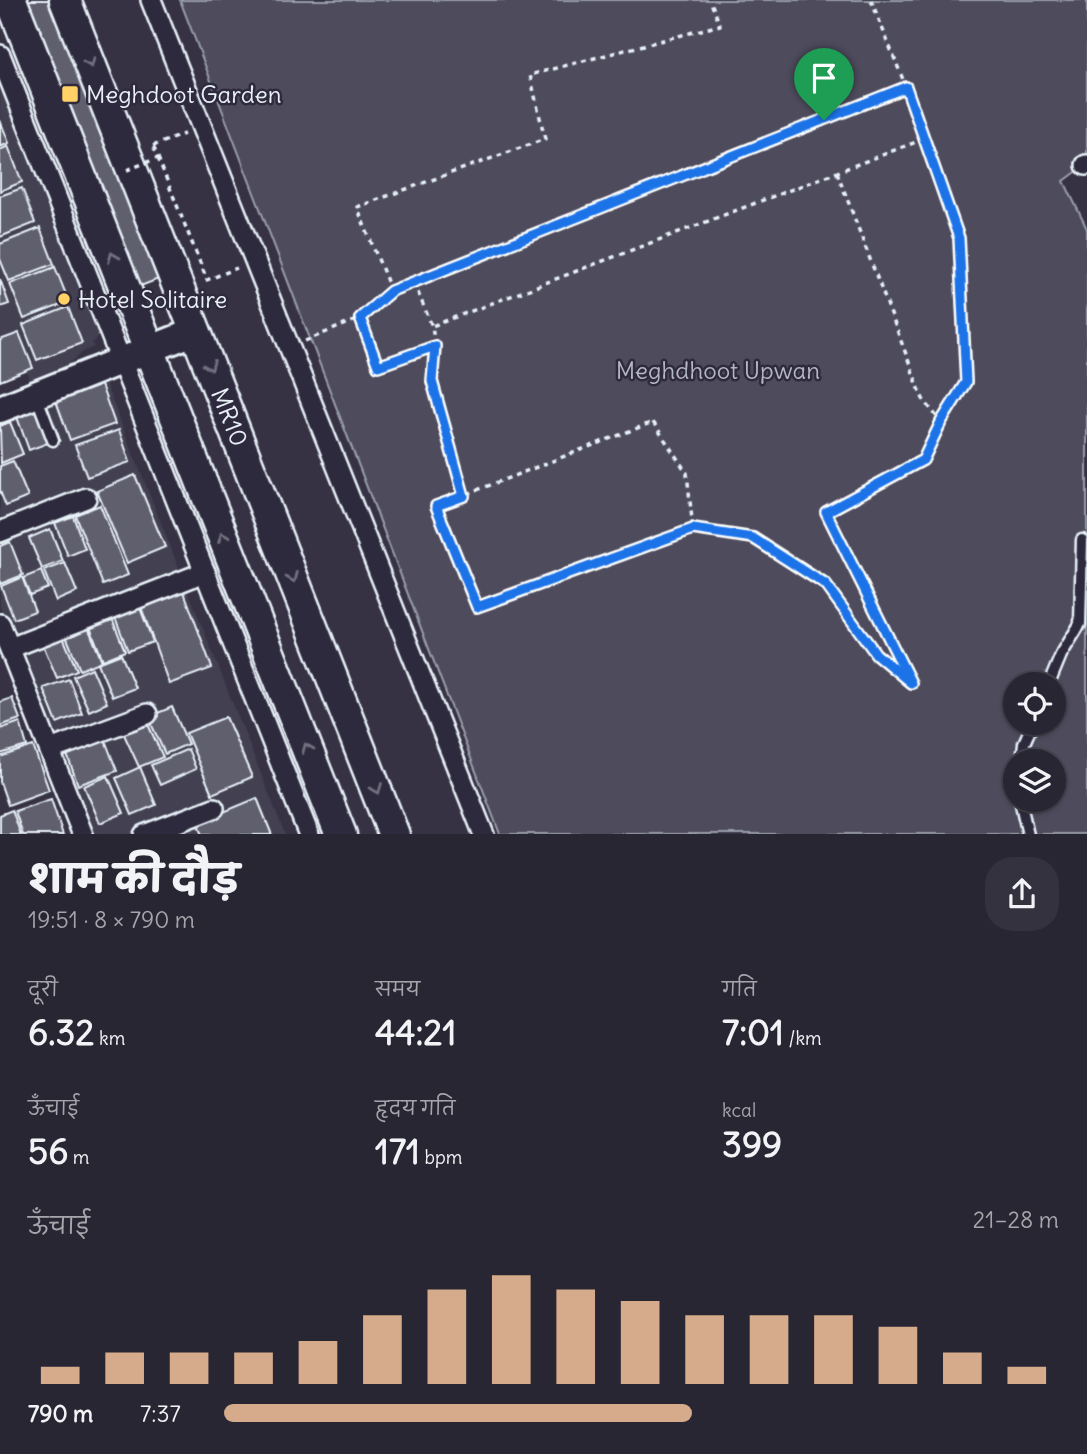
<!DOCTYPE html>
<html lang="hi">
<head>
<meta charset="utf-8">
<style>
  body { margin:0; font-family:Delius,"Playpen Sans Deva",sans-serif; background:#34323f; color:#f1f3f6; height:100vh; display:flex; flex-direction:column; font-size:26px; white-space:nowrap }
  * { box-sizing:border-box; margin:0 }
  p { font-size:23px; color:#a5a5ac }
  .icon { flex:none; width:38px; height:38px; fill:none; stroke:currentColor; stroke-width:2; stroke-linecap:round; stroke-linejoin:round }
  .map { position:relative; height:834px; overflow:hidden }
  .sheet { display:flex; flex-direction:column; background:#282633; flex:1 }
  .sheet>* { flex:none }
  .buttons { position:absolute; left:1003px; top:672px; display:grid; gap:14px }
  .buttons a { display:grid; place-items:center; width:63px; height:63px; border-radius:50%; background:#282633; box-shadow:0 2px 5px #0004,0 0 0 2px #44434e; font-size:35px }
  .pin { position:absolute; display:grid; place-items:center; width:60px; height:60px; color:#fff; margin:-72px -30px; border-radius:50% 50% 50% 0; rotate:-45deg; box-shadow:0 0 7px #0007 }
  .pin .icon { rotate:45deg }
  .round { display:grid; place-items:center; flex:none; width:74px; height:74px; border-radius:28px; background:#34323f }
  .headline { display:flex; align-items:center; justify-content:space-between; height:119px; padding:0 28px }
  h1 { font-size:38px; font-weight:800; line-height:52px }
  .figures { display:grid; grid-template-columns:repeat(3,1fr); gap:10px; height:119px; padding:7px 28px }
  .figures div { display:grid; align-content:center }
  .figures b { font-size:35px; font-weight:800 }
  .figures small { font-size:19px; font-weight:400 }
  .figures p { font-size:19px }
  .chart { height:196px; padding:14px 28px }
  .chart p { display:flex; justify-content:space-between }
  .chart svg { width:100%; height:126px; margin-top:7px; stroke:#d6ab8b; stroke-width:6 }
  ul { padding:0 28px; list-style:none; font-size:23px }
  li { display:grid; grid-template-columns:112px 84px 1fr; align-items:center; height:52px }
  li i { height:18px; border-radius:9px; background:#d6ab8b }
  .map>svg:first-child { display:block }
</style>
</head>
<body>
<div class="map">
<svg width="1087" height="835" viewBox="0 0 1087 835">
  <rect width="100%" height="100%" fill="#363244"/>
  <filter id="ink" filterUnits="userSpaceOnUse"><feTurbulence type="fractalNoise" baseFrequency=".0143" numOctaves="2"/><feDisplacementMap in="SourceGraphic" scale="14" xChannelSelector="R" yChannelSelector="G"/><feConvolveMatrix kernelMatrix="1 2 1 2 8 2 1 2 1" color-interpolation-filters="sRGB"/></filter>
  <g filter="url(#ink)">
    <!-- built -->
    <g fill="#433f51">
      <path d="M0,79L109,328L92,343L94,347L83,352L35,394L27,372L0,382Z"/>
      <path d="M102,375L285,834H91L0,607V417Z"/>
    </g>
    <!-- green -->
    <path fill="#4d4b5c" stroke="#9a9eaa" stroke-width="2" fill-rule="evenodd" d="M180,0H1087V164L1064,181L1087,229V834H500ZM1015,684H1054V723H1015ZM1015,761H1054V800H1015Z"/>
    <!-- building -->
    <g fill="#605e6e" stroke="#e8f1f8" stroke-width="2">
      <path d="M5,0H61L169,275L120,294Z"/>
      <path d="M0,120L9,143L0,147Z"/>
      <path d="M8,146L22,182L0,191V150Z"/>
      <path d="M22,188L35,223L0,237V196Z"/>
      <path d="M40,228L54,264L9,281L0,259V244Z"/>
      <path d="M55,267L69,302L24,319L10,284Z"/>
      <path d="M0,279L9,304L0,307Z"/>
      <path d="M68,307L82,343L37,360L23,325Z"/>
      <path d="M19,333L33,368L0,381V340Z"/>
      <path d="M101,385L115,424L70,440L56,401Z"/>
      <path d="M35,410L48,443L29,450L17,417Z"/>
      <path d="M10,422L23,454L1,463L0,426Z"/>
      <path d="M119,430L130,462L87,477L75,445Z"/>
      <path d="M13,461L28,497L6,506L0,491V466Z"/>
      <path d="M135,475L165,547L127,563L97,491Z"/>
      <path d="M100,505L128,575L103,585L75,515Z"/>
      <path d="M73,516L85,549L68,556L55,523Z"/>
      <path d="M50,529L63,561L42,569L29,538Z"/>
      <path d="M10,542L23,575L0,584V546Z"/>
      <path d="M65,563L77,592L56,601L44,571Z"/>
      <path d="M41,571L48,588L30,595L23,578Z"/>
      <path d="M22,577L35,611L14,619L1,586Z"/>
      <path d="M183,589L212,668L169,684L140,604Z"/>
      <path d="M140,608L153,642L128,651L115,617Z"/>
      <path d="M112,618L125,651L103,660L90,627Z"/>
      <path d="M88,627L102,661L80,670L66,636Z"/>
      <path d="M63,637L77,670L57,678L43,645Z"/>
      <path d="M121,654L135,688L112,697L98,663Z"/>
      <path d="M92,668L107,703L89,711L73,676Z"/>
      <path d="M69,679L82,713L57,723L43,688Z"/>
      <path d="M12,698L20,719L0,726V702Z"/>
      <path d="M172,707L188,744L165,754L148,717Z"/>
      <path d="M226,717L252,777L212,794L186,733Z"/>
      <path d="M146,720L163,757L139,767L122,730Z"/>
      <path d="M20,722L27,746L0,754V729Z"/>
      <path d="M103,735L117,771L78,785L65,749Z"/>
      <path d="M33,746L49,790L8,805L0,782V757Z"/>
      <path d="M188,749L196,769L160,785L151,765Z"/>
      <path d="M140,767L156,805L132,815L116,778Z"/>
      <path d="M108,776L124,813L100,823L84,786Z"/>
      <path d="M257,798L272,835H202L197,823Z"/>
      <path d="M51,799L63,835H23L15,811Z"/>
      <path d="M12,810L21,835H0V815Z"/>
    </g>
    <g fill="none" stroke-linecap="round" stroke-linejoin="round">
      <defs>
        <g id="lane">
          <path d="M36,395L53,440"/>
          <path d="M1049,684L1061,655L1080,624L1082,540"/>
          <path d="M1022,761L1024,743L1033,723"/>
          <path d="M1020,800L1028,835"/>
        </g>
        <g id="street">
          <path d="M151,0L484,835"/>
          <path d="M0,55L309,835"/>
          <path d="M1086,165H1087"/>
          <path d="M0,532L86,498"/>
          <path d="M0,624L83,835"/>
          <path d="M10,648L205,572"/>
          <path d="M50,750L147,714"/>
          <path d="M144,835L214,808"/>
        </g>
        <path id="secondary" d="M0,409L196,331"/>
        <g id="primary">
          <path d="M11,0L341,835"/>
          <path d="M65,0L394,835"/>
        </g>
      </defs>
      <!-- lane casing -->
      <use href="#lane" stroke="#e8f1f8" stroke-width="15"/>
      <!-- street casing -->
      <use href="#street" stroke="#e8f1f8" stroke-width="24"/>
      <!-- secondary casing -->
      <use href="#secondary" stroke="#e8f1f8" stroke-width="32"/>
      <!-- primary casing -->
      <use href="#primary" stroke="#e8f1f8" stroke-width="35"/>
      <!-- path -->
      <g stroke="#e8f1f8" stroke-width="3.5" stroke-dasharray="5 5" stroke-linecap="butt">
        <path d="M871,0L906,87"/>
        <path d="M153,146L184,134"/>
        <path d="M158,158L207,280L237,268"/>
        <path d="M837,172L923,399L941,422"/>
        <path d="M414,283L432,326"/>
        <path d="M391,291L357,207L545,139L530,75L720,25L710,0"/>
        <path d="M305,341L361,318L391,291L906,87L924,139L432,326L435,346L378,366L361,318"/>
        <path d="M435,346L432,381L464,496"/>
        <path d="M653,422L687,473L693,529L477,607L436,506Z"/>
        <path d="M693,529L753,538L826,585L876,654L911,683L826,512L924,460L941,422L966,382L959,238L924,139"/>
      </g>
      <!-- lane -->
      <use href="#lane" stroke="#2f2a3d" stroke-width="10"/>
      <!-- street -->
      <use href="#street" stroke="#2f2a3d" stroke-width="19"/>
      <!-- secondary -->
      <use href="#secondary" stroke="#2f2a3d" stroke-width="26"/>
      <!-- primary -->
      <use href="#primary" stroke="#2f2a3d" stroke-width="30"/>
      <!-- path-bridge -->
      <path stroke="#e8f1f8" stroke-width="3.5" stroke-dasharray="5 5" stroke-linecap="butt" d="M127,170L158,158L153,146"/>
    </g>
    <!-- one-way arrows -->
    <defs><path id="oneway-chevron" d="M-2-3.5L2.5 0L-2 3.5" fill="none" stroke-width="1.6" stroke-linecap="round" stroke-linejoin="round" transform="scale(1.75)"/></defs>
    <g stroke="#70707e">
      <use href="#oneway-chevron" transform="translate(90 63) rotate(68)"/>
      <use href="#oneway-chevron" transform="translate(113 257) rotate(-112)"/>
      <use href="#oneway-chevron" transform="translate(210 366) rotate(68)"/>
      <use href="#oneway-chevron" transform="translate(223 537) rotate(-112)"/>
      <use href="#oneway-chevron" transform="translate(293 578) rotate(68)"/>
      <use href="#oneway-chevron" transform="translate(307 748) rotate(-112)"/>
      <use href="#oneway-chevron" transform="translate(377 789) rotate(69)"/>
    </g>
  </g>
  <g fill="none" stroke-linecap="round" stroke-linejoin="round" filter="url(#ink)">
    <defs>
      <path id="route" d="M906,87L959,238L966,382L941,422L923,460L826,512L911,683L876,654L826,585L753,538L693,529L477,607L436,506L464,496L432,381L435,346L378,366L360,318L391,291Z"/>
    </defs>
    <!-- route casing -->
    <use href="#route" stroke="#fff" stroke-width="14"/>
    <!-- route -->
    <use href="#route" stroke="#1a73e8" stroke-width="9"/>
  </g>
  <!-- markers -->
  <g fill="#ffd166" stroke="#2f2a3d" stroke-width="2.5">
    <rect x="61" y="85" width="18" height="18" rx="3.5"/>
    <circle cx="64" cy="299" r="7"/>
  </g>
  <g text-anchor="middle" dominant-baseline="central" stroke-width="5" stroke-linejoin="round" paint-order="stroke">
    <!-- poi labels -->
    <g font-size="24" fill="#e8f1f8" stroke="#2f2a3d" text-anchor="start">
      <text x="86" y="94">Meghdoot Garden</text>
      <text x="78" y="299">Hotel Solitaire</text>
    </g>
    <!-- park labels -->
    <g font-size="24" fill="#b2b7c1" stroke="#2f2a3d">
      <text x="718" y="370">Meghdhoot Upwan</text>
    </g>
    <!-- street labels -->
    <g font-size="24" fill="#e8f1f8" stroke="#2f2a3d">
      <text transform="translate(230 417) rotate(68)">MR10</text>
    </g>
  </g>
</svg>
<div class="buttons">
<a><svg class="icon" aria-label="locate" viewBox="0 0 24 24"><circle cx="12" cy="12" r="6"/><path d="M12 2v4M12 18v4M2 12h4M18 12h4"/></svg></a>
<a><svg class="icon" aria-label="layers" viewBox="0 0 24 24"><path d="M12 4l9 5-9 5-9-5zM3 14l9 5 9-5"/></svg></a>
</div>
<div class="pin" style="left:824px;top:120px;background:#1e9e55"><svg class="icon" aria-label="arrive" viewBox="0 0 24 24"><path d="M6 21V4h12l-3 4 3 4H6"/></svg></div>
</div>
<section class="sheet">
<div class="headline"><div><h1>शाम की दौड़</h1><p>19:51 · 8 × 790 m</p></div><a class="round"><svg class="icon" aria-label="share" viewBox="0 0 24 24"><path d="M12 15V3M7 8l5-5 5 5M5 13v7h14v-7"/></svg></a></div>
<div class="figures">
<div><p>दूरी</p><b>6.32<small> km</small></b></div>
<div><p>समय</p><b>44:21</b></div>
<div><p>गति</p><b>7:01<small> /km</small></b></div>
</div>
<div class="figures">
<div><p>ऊँचाई</p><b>56<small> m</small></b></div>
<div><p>हृदय गति</p><b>171<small> bpm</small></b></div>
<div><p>kcal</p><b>399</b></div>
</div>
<div class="chart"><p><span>ऊँचाई</span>21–28 m</p>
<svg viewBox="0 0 160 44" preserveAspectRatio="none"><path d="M5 44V38M15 44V33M25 44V33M35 44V33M45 44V29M55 44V20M65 44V11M75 44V6M85 44V11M95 44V15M105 44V20M115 44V20M125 44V20M135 44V24M145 44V33M155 44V38"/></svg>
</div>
<ul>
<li><b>790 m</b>7:37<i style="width:56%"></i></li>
</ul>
</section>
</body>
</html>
